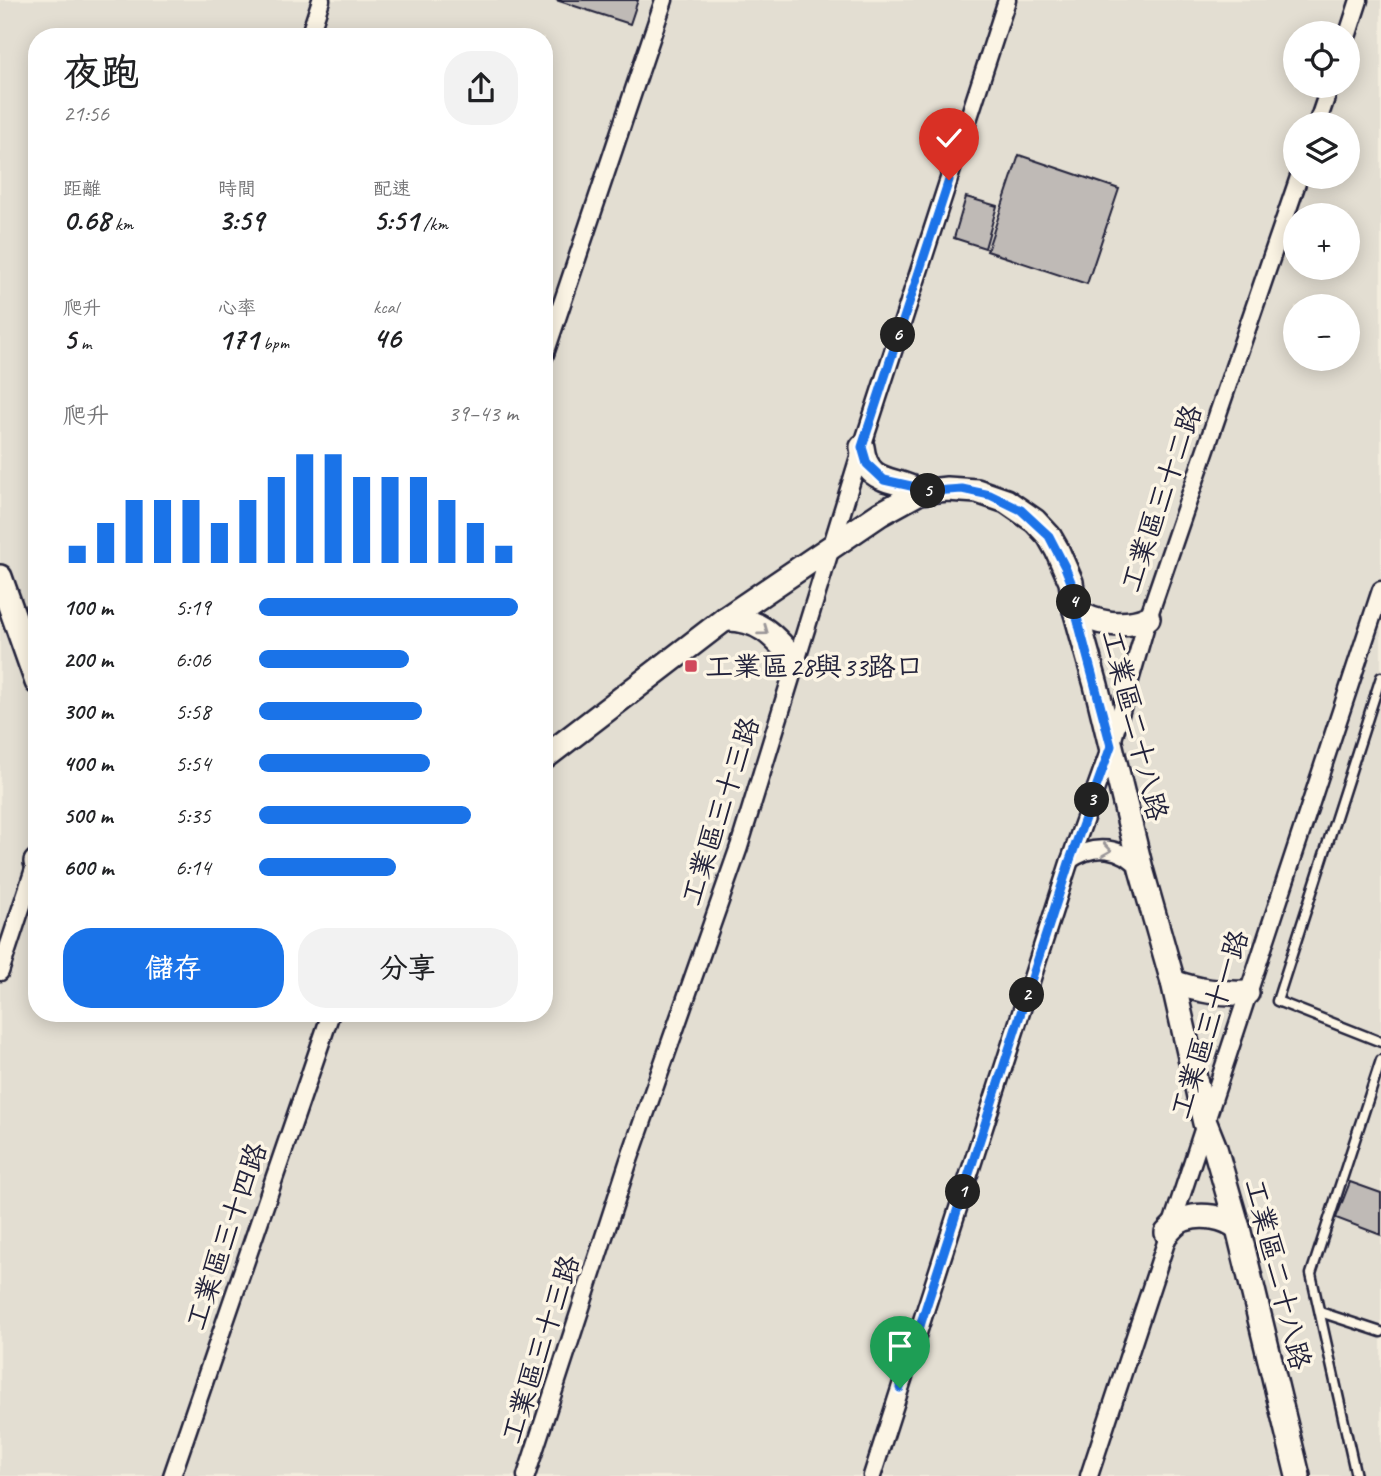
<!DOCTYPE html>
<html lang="zh-TW">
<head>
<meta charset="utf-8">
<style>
  body { margin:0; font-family:Caveat,"LXGW WenKai TC",sans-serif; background:#f2f2f2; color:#202124; height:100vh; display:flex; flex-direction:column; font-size:26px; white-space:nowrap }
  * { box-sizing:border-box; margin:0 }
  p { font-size:23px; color:#757577 }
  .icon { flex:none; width:38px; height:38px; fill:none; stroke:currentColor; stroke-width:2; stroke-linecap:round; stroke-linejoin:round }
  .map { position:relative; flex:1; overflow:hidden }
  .details { position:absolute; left:28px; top:28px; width:525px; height:994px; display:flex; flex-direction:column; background:#fff; border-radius:28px; box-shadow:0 4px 18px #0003 }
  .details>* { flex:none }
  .buttons { position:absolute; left:1283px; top:21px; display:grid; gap:14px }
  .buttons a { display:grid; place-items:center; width:77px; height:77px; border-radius:50%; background:#fff; box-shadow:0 4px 18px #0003; font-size:35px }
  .pin { position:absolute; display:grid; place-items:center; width:60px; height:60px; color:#fff; margin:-72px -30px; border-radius:50% 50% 50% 0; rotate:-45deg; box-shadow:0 0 7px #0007 }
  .pin .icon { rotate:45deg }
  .km { position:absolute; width:35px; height:35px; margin:-18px; border-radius:50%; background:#222; color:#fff; font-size:19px; line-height:35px; text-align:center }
  .round { display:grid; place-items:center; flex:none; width:74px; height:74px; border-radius:28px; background:#f2f2f2 }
  .head { display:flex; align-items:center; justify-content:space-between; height:119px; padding:0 35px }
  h1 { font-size:38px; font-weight:700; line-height:52px }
  .figures { display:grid; grid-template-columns:repeat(3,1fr); gap:10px; height:119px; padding:7px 35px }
  .figures div { display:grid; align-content:center }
  .figures b { font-size:30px; font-weight:700 }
  .figures small { font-size:19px; font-weight:400 }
  .figures p { font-size:19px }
  .chart { height:196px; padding:14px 35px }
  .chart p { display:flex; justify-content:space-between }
  .chart svg { width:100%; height:126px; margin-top:7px; stroke:#1a73e8; stroke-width:6 }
  .action { display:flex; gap:14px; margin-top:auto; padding:14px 35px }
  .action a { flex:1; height:80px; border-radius:28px; background:#1a73e8; color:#fff; font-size:28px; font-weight:700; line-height:80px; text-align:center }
  .action a+a { background:#f2f2f2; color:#202124 }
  ul { padding:0 35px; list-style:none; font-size:23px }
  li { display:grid; grid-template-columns:112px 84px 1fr; align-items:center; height:52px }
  li i { height:18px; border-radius:9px; background:#1a73e8 }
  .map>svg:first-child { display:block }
</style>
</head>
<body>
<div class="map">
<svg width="1381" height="1476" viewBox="0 0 1381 1476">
  <rect width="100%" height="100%" fill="#f3edde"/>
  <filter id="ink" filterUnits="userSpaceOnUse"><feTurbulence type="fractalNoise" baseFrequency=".0143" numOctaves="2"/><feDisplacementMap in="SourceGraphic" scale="14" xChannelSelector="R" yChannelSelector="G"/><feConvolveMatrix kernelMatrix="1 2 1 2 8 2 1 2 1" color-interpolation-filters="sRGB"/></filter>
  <g filter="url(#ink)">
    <!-- built -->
    <path fill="#e3ded2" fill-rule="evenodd" d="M0,0H1381V1476H0ZM1295,33H1348V86H1295ZM37,37H544V1013H37ZM1295,124H1348V177H1295ZM1295,215H1348V268H1295ZM1295,306H1348V359H1295Z"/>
    <!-- building -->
    <g fill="#bfbab6" stroke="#22223b" stroke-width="2">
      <path d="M556,0H638L630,24Z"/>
      <path d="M1019,155L1119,189L1087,284L987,251Z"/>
      <path d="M966,197L997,206L985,248L954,238Z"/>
      <path d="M1350,1182L1381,1193V1235L1336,1218Z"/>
    </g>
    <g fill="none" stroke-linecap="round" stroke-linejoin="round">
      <defs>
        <g id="lane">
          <path d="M1381,677L1277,1001L1381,1042"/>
          <path d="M1320,1312L1381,1332"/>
          <path d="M1356,1476L1311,1274L1381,1060"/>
        </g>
        <g id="street">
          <path d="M1348,34L1359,0"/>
          <path d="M309,37L321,0"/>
          <path d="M1317,124L1330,86"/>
          <path d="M544,357L664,0"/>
          <path d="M1070,860C1094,843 1122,846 1141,869"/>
          <path d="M0,972L37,860"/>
          <path d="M172,1476L331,1013"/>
          <path d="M526,1476L628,1163L739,847L862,447L1007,0"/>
          <path d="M872,1476L1070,860L1111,746L1148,618L1299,177"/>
          <path d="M1089,1476L1381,590"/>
        </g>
        <g id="secondary">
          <path d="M862,447C867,487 895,476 920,492"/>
          <path d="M0,577L37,682"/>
          <path d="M1075,610C1095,625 1126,628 1148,618"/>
          <path d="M725,619C759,618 774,636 795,660"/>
          <path d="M544,758L725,619L880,514L920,492L947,489L977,491L1006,501L1035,521L1049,536L1057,550L1071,582L1075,610L1096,685L1141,869L1173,982L1205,1123L1215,1148L1238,1228L1298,1476"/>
          <path d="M36,862L37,861"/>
          <path d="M1173,982C1199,991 1220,994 1247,993"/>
          <path d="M1167,1233C1172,1228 1177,1221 1185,1219C1202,1213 1225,1217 1238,1228"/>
        </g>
      </defs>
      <!-- lane casing -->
      <use href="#lane" stroke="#22223b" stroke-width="13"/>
      <!-- street casing -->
      <use href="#street" stroke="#22223b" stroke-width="21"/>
      <!-- secondary casing -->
      <use href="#secondary" stroke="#22223b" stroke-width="28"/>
      <!-- lane -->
      <use href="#lane" stroke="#fcf5e5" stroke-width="8"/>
      <!-- street -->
      <use href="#street" stroke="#fcf5e5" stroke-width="16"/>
      <!-- secondary -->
      <use href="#secondary" stroke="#fcf5e5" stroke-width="23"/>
    </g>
    <!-- one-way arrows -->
    <defs><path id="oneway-chevron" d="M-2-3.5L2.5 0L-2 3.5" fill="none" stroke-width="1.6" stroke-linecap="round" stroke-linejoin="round" transform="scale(1.75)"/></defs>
    <g stroke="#9a9698">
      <use href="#oneway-chevron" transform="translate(764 631) rotate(36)"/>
      <use href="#oneway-chevron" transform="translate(1107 850) rotate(8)"/>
    </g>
  </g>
  <g fill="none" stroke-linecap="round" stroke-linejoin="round" filter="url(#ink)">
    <defs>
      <path id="route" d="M900,1388L1070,860L1111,746L1075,610L1071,582L1065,567L1049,536L1021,510L990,495L962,489L920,492L911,486L884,480L867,464L862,447L949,180"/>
    </defs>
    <!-- route casing -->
    <use href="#route" stroke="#fff" stroke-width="14"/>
    <!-- route -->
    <use href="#route" stroke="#1a73e8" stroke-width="9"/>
  </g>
  <!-- markers -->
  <rect fill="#d1495b" stroke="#fcf5e5" stroke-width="2.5" x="684" y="659" width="14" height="14" rx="3.5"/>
  <g text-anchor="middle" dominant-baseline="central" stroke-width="7" stroke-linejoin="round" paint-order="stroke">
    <!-- street labels -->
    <g font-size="28" fill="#22223b" stroke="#fcf5e5">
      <text transform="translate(1161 498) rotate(-71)">工業區三十二路</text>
      <text transform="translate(1135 725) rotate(76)">工業區二十八路</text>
      <text transform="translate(720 811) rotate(-72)">工業區三十三路</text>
      <text transform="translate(1209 1024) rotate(-72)">工業區三十一路</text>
      <text transform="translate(226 1236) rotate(-71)">工業區三十四路</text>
      <text transform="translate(1278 1274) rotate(76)">工業區二十八路</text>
      <text transform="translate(540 1349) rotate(-72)">工業區三十三路</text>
    </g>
    <!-- poi labels -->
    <g font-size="28" fill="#22223b" stroke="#fcf5e5" text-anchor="start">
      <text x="705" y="666">工業區28與33路口</text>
    </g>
  </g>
</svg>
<div class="buttons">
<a><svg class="icon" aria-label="locate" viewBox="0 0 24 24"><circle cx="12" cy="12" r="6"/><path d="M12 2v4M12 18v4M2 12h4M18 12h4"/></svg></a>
<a><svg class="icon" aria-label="layers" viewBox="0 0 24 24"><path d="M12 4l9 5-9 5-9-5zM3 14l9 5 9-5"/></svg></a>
<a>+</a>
<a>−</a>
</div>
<div class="pin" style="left:900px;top:1388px;background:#1e9e55"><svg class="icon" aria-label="arrive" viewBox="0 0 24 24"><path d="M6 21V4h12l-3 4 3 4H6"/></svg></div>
<div class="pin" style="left:949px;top:180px;background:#d93025"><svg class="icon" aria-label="check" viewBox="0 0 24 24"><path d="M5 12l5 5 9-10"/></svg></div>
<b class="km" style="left:963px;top:1192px">1</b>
<b class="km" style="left:1027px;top:995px">2</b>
<b class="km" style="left:1092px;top:800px">3</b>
<b class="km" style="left:1074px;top:602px">4</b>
<b class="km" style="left:928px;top:491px">5</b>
<b class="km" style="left:898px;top:335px">6</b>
<section class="details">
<div class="head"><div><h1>夜跑</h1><p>21:56</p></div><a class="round"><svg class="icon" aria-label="share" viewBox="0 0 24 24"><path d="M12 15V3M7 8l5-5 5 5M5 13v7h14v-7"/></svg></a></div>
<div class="figures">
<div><p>距離</p><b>0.68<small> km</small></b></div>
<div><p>時間</p><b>3:59</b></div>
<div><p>配速</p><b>5:51<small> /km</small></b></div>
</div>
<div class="figures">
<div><p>爬升</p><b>5<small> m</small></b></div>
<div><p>心率</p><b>171<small> bpm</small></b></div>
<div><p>kcal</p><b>46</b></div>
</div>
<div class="chart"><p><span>爬升</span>39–43 m</p>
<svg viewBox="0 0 160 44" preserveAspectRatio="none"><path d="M5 44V38M15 44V30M25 44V22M35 44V22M45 44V22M55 44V30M65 44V22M75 44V14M85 44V6M95 44V6M105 44V14M115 44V14M125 44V14M135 44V22M145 44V30M155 44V38"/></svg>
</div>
<ul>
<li><b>100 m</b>5:19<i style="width:100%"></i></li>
<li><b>200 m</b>6:06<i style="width:58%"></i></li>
<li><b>300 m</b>5:58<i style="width:63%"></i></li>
<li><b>400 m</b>5:54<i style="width:66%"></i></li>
<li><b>500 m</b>5:35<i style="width:82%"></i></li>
<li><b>600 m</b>6:14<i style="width:53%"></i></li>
</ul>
<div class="action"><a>儲存</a><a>分享</a></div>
</section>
</div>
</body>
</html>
